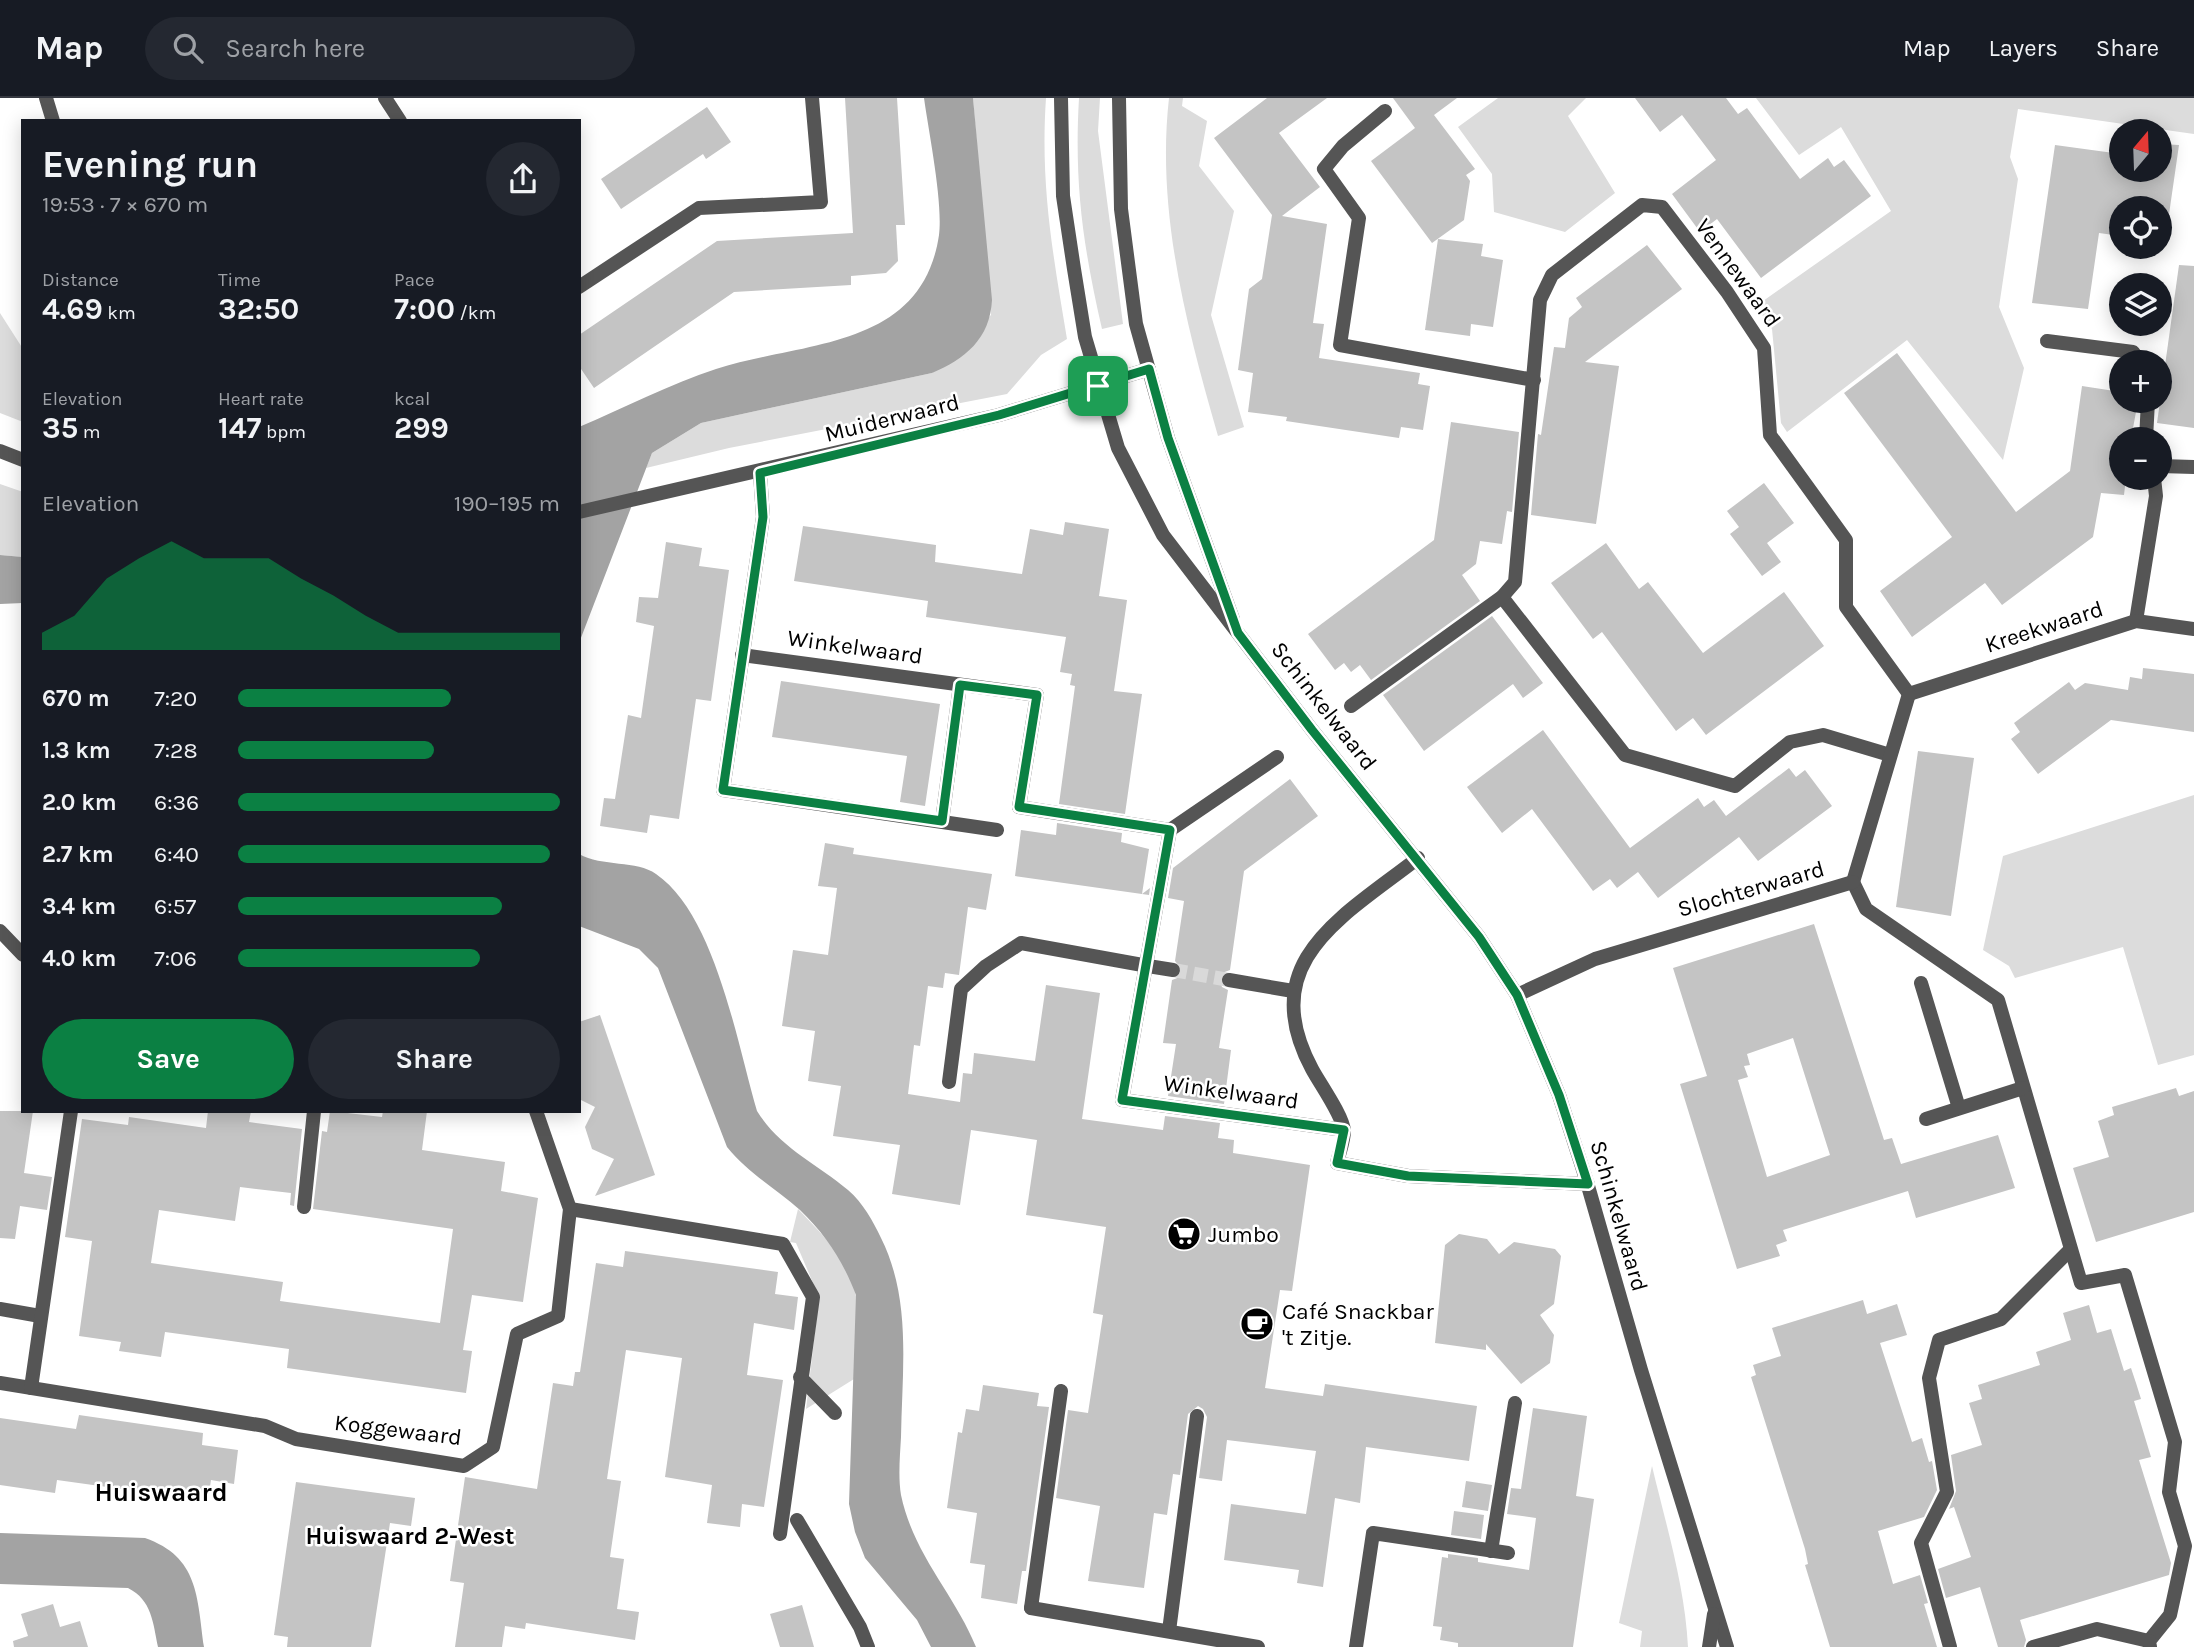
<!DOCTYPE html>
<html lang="en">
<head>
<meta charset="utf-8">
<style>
  body { margin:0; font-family:Karla,sans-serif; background:#242831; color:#f1f3f6; height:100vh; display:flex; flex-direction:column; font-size:26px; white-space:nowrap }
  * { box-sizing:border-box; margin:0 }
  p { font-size:23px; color:#9ea1a6 }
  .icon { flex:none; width:38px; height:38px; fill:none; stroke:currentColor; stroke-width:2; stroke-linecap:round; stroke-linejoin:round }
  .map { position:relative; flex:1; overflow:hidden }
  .details { position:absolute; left:21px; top:21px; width:560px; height:994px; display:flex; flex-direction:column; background:#171b24; border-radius:0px; box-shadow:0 4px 18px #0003 }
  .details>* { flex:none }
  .needle { width:46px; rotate:19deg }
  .buttons { position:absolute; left:2109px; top:21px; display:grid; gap:14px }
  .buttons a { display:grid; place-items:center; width:63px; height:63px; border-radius:50%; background:#171b24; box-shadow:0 4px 18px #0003; font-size:35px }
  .pin { position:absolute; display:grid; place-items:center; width:60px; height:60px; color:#fff; margin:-30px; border-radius:14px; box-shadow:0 4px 10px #0006 }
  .round { display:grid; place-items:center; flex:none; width:74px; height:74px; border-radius:37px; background:#242831 }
  .summary { display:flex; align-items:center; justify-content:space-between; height:119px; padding:0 21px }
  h1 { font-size:38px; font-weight:700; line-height:52px }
  .metrics { display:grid; grid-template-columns:repeat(3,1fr); gap:10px; height:119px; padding:7px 21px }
  .metrics div { display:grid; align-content:center }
  .metrics b { font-size:30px; font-weight:700 }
  .metrics small { font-size:19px; font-weight:400 }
  .metrics p { font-size:19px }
  .chart { height:196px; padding:14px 21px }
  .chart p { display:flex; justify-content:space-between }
  .chart svg { width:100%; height:126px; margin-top:7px; fill:#0b8043; opacity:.7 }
  .button { display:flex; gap:14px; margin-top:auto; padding:14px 21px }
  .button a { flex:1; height:80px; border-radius:42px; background:#0b8043; color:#fff; font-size:28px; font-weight:700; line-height:80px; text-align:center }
  .button a+a { background:#242831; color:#f1f3f6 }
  ul { padding:0 21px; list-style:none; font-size:23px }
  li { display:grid; grid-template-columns:112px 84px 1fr; align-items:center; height:52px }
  li i { height:18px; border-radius:9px; background:#0b8043 }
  header { display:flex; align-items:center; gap:42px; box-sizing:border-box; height:98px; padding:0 35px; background:#171b24; border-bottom:2px solid #363941 }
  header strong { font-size:33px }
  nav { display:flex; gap:38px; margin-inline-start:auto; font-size:24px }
  .search { width:490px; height:63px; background:#242831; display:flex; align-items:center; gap:18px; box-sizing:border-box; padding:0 24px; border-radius:38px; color:#9ea1a6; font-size:26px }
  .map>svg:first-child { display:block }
</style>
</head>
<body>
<header>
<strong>Map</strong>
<div class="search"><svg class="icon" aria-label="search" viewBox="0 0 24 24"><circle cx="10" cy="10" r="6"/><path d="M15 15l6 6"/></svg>Search here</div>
<nav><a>Map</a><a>Layers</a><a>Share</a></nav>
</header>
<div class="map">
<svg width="2194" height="1549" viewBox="0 0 2194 1549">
  <rect width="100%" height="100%" fill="#fff"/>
  <!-- green -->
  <g fill="#dcdcdc">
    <path d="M973,0H1046C1040,87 1053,157 1067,241L1041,257L1007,296L729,350L646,370L652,355L701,325L932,275L991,217Z"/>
    <path d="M1079,0H1100L1098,33L1123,226L1102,231C1083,148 1074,86 1079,0Z"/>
    <path d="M1169,0H1183L1182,8L1207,23L1199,68L1234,113L1211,217L1244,329L1218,338C1187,230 1156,114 1169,0Z"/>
    <path d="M1498,0H1586L1568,18L1615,95L1565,134L1494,114L1492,76L1458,29Z"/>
    <path d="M1756,0H2194V36L2018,11L2010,59L2018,81L1999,209L2024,270L2003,362L1907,242L1787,334L1781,325L1772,231L1756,208L1891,113L1841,29L1799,57Z"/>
    <path d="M0,215L23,251V324L0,315Z"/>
    <path d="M0,386L23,394V459L0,457Z"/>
    <path d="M2194,697V957L2158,967L2123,849L2015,880L2009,868L1983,852L2003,758Z"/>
    <path d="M798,1111C821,1135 850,1163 856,1198C860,1224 855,1254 854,1281L806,1311L819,1199L796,1145L790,1144Z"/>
    <path d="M1652,1368C1666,1427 1685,1488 1688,1549H1640L1642,1533L1619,1525Z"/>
  </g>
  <!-- water -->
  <g fill="#a3a3a3">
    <path d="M924,0H973L992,202C990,241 965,261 932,275L701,325L652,355L579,545V329C624,310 670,286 716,271C803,243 922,252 939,137C943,104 929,36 924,0Z"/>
    <path d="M0,457L23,459V505L0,506Z"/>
    <path d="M579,756C602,769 637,762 656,776C715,816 737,945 757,1013C780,1050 816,1065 848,1092C863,1105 873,1123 881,1140C912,1202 902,1272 901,1339C900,1358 898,1379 901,1397C914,1458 954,1495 976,1549H931L917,1522L865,1460L855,1434L849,1406L856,1197C843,1163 826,1137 800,1112C775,1090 748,1075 727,1049L658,870L639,851L579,828Z"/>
    <path d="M0,1435L145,1440C199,1459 197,1499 204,1549H158C153,1525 152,1502 128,1490L0,1486Z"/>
  </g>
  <!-- building -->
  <g fill="#c4c4c4" fill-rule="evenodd">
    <path d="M845,0H897L905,127H896L898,163L886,175L851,178V187L734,194L594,290L579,268V237L717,143L853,135Z"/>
    <path d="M1267,0H1327L1279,35L1320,89L1282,118L1327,126L1313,225L1324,226L1319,260L1420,275L1418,286L1430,288L1423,332L1401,329L1399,340L1286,323L1287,319L1248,314L1253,275L1238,272L1249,191L1262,181L1272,117L1214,40Z"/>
    <path d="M1393,0H1457L1434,17L1475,71L1466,77L1470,83L1464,122L1432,145L1371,63L1415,30Z"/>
    <path d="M1635,0H1726L1738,16L1747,10L1800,81L1828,60L1834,69L1844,62L1871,98L1761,180L1717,121L1700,134L1672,96L1716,62L1682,17L1660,34Z"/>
    <path d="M707,9L731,44L706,61L703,56L621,111L601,81Z"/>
    <path d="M2160,46L2179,47L2165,144H2160V110H2121V138L2099,135L2088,211L2032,205L2055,47L2121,56V72H2160Z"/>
    <path d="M1438,141L1483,146L1481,158L1503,162L1493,229L1471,226L1470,238L1425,232Z"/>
    <path d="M1647,147L1682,191L1585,264L1619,268L1596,426L1531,417L1538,336L1541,337L1554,249L1565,250L1569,220L1582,209L1576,200Z"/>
    <path d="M2179,167L2194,168V330L2157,325Z"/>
    <path d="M1897,255L2016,414L2070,373L2082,288L2121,294V303H2138L2131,341H2121V380H2126L2124,397L2101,395L2093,439L2002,507L1985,485L1912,539L1880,493L1952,439L1844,295Z"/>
    <path d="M1451,324L1519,334L1512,414L1507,413L1502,446L1480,443L1476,466L1462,477L1480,503L1371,582L1360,567L1351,574L1344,565L1335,572L1308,536L1434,442Z"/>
    <path d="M1764,385L1794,425L1767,445L1781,464L1762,478L1730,436L1739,429L1727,413Z"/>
    <path d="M1065,424L1109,431L1099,498L1127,502L1114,593L1142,596L1125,716L1059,706L1075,588L1070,587L1072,576L1060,574L1066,539L926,519L928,503L794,483L803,428L936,447L935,464L1022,476L1030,431L1063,437Z"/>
    <path d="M666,444L702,450L699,468L729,472L711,603L696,601L679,721L650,717L647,735L600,728L604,700L615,701L628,617L641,620L654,528L636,524L639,499L658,500Z"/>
    <path d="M1606,445L1639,491L1648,484L1703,555L1784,494L1824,548L1706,637L1693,620L1676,633L1602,534L1593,541L1551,485Z"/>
    <path d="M1492,518L1543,585L1523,600L1513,586L1424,653L1383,597Z"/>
    <path d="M2143,570L2194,576V634L2111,622L2038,676L2011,641L2020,634L2014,625L2069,584L2075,592L2085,585L2128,592L2130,579L2142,581Z"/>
    <path d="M781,583L940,606L925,708L900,704L907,658L772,639Z"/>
    <path d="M1543,632L1630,750L1698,700L1704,709L1714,702L1726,718L1789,670L1796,679L1805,672L1832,708L1758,763L1739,739L1658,800L1638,774L1617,790L1610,781L1593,793L1532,711L1502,735L1467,689Z"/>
    <path d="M1918,653L1974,660L1951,818L1896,809Z"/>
    <path d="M1290,681L1318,718L1244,773L1230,872L1222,875L1219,881L1222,889L1228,892L1219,950L1231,952L1224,1006L1168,998L1176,946L1163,945L1172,882L1180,879L1183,873L1175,863L1184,803L1168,800L1173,770Z"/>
    <path d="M1057,725L1122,735L1121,744L1149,751L1142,796L1150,790L1149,797L1015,778L1021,732L1056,737Z"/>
    <path d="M825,745L854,750L853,756L992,776L986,812L968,809L959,877L945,875L943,890L928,888L920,948L914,947L908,996L960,1004L963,975L972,976L974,955L1035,963L1046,887L1100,895L1082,1021L1163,1032L1165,1018L1220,1025L1218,1040L1234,1042L1233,1055L1310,1067L1292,1193L1280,1192L1265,1290L1323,1298L1325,1286L1477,1308L1469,1363L1366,1349L1360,1405L1335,1400L1323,1489L1297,1485L1299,1472L1224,1462L1231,1406L1306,1416L1316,1353L1227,1342L1222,1383L1199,1380L1207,1319L1203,1311L1198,1308L1188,1316L1180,1377L1173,1376L1167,1417L1154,1415L1144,1490L1088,1483L1100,1408L1056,1400L1068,1312L1088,1315L1103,1217L1093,1215L1106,1129L1026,1117L1037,1042L971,1032L960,1107L892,1096L900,1047L833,1038L841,988L808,983L815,933L782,928L793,852L828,857L837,790L818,788Z"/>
    <path d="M1814,826L1884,1042L1892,1040L1901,1066L1998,1037L2015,1090L1916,1120L1908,1093L1783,1132L1787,1143L1776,1147L1780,1158L1737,1171L1680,986L1707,978L1673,870ZM1793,940L1830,1057L1767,1079L1738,982L1748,979L1744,968L1750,967L1747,956Z"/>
    <path d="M600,917L655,1077L595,1098L614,1061L592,1051L585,1029L595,1009L579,1001V924Z"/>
    <path d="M2176,990L2179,998L2194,993V1114L2096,1144L2073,1070L2109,1059L2098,1023L2114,1017L2112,1009Z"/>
    <path d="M0,1013H33L24,1075L52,1079L47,1112L20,1108L15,1141L0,1140Z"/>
    <path d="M208,1013H251L249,1024L302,1031L294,1108L290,1107L291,1095L240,1089L235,1123L159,1112L151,1165L283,1184L280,1203L440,1225L453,1131L313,1111L322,1033L327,1034L330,1013L382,1019L383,1013H427L422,1052L505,1064L501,1093L538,1100L523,1204L472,1197L463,1252L472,1253L466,1295L287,1270L289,1251L224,1242L165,1234L161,1259L119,1253L121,1244L79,1238L92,1143L65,1139L82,1021L128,1027L129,1019L206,1030Z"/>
    <path d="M1459,1136L1487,1141L1499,1156L1514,1144L1555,1151L1561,1158L1554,1206L1540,1217L1554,1237L1550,1265L1521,1286L1486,1246V1252L1435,1245L1445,1147Z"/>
    <path d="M625,1153L778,1174L775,1196L798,1199L794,1232L754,1225L747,1277L783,1282L764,1409L742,1406L740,1429L707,1425L712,1387L665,1379L682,1260L626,1252L607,1381L621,1383L610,1459L624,1461L617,1511L639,1514L635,1542L526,1525L525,1531L505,1528L502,1549H455L464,1485L450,1483L465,1379L537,1391L553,1285L573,1288L575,1274H580L596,1165L623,1169Z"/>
    <path d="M1863,1202L1867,1216L1897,1206L1907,1237L1880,1245L1912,1344L1922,1340L1929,1364L1932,1363L1937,1392L1924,1419L1878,1433L1893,1486L1920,1477L1928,1505L1924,1506L1937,1549H1830L1805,1467L1808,1466L1805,1451L1751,1279L1756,1277L1753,1267L1781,1258L1772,1230Z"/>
    <path d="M2089,1207L2097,1235L2111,1231L2124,1273L2131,1270L2136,1285L2141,1301L2134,1303L2151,1359L2139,1362L2171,1465L2169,1477L2020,1522L2026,1542L2024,1549H1998L1980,1489L1946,1500L1938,1471L1971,1459L1954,1409L1949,1411L1956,1393L1951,1357L1982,1347L1969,1305L1982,1301L1978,1287L2040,1267L2036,1254L2071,1242L2063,1215Z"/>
    <path d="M983,1287L1039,1295L1037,1308L1049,1309L1026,1473H1022L1017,1506L981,1500L985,1467L970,1465L977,1415L947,1410L958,1334L962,1335L966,1311L979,1313Z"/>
    <path d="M1533,1310L1587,1318L1576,1398L1594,1401L1573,1549H1458V1545L1440,1542L1442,1529L1433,1528L1442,1459L1448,1460V1456L1478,1460V1464L1529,1472L1536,1420L1507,1416L1511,1390L1521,1391Z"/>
    <path d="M79,1317L203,1335L202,1347L238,1352L234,1386L211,1382L208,1403L57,1382L55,1395L0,1387V1320L76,1331Z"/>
    <path d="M1466,1383L1492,1387L1488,1413L1462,1409Z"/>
    <path d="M296,1384L415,1400L411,1428L390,1425L371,1549H287L288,1539L274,1537Z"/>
    <path d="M1454,1413L1484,1417L1481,1441L1451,1437Z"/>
    <path d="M53,1506L60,1529L80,1523L88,1549H14L13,1543L28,1538L21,1516Z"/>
    <path d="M802,1507L814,1549H780L770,1516Z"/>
  </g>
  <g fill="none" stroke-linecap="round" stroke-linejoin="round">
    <!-- pedestrian-tunnel -->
    <path stroke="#d9d9d9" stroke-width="14" stroke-dasharray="14 7" stroke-linecap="butt" d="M1173,872L1229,882"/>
    <!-- pedestrian -->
    <g stroke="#555" stroke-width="14">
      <path d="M1019,709L1057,715"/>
      <path d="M1148,868L1173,872"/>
      <path d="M1229,882L1293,893"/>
      <path d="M570,1111L783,1146L813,1199L780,1436"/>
      <path d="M800,1279L835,1315"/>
      <path d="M797,1422L860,1529L868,1549"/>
      <path d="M1031,1510L1061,1293"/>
    </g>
    <!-- minor -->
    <g stroke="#555" stroke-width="14">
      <path d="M46,0L53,23"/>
      <path d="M385,0L400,23"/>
      <path d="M1385,13L1343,48L1324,71L1359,120L1340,247L1534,282"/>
      <path d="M579,189L699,110L821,104L812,0"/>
      <path d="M2047,243L2133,254L2140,264"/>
      <path d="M2146,341L2148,303"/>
      <path d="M2160,368L2194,369"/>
      <path d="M760,375L763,419L723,692L997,732"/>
      <path d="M1502,499L1625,657L1735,688L1790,644L1823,637L1890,657"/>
      <path d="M2136,523L2156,398L2154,380"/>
      <path d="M742,557L1037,597L1019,709"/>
      <path d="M1909,596L2136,523L2194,531"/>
      <path d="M1351,608L1502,499L1515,484L1540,202L1552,177L1642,107L1662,109L1727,194L1764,250L1770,337L1846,442V509L1909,596"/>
      <path d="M1057,715L1170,732L1277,659"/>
      <path d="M942,723L960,587"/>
      <path d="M1170,732L1122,1002L1344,1032"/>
      <path d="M1418,760C1344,818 1254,863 1312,971C1320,986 1343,1018 1344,1033C1344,1043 1339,1055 1337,1065L1408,1078L1588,1086"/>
      <path d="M1853,784L1866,811L1998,902L2081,1185L2125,1177L2175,1344L2169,1394L2185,1448L2170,1517L2149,1543L2150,1549"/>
      <path d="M1853,784L1909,596"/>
      <path d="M0,833L23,857"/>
      <path d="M1921,885L1959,1010"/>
      <path d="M1517,897L1595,861L1853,784"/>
      <path d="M949,984L961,891L986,868L1021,845L1148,868"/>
      <path d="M1926,1021L2023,990"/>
      <path d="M304,1109L314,1013"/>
      <path d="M0,1211L40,1218"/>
      <path d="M0,1285L265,1328L296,1341L464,1368L493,1349L517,1236L558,1218L570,1111L536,1013"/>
      <path d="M31,1290L71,1013"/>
      <path d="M1491,1453L1515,1305"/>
      <path d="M1031,1510L1258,1549"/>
      <path d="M1169,1533L1197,1318"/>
      <path d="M1356,1549L1373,1435L1508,1455"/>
      <path d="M1950,1549L1921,1445L1947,1394L1929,1280L1939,1242L2001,1221L2069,1153"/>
      <path d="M2033,1549L2097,1531L2149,1543"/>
    </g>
    <!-- tertiary -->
    <g stroke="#555" stroke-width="14">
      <path d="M1061,0L1063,98L1074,171L1085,239L1118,350L1163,437L1312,632L1479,839L1517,897L1559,997L1586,1081L1641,1272L1727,1549"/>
      <path d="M1119,0L1121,111L1136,226L1168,340L1233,521"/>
      <path d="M0,353L23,362"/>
      <path d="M579,414L999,317L1149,271"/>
      <path d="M1709,1549L1714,1516"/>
    </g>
  </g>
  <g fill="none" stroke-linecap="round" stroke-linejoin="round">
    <defs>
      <path id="route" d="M1149,271L1168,340L1238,535L1312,632L1479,839L1517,897L1559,997L1588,1086L1408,1078L1337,1065L1344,1032L1122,1002L1170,732L1019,709L1037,597L960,587L942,723L723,692L763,419L760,375L999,317Z"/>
    </defs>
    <!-- route casing -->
    <use href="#route" stroke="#fff" stroke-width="14"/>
    <!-- route -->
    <use href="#route" stroke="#0b8043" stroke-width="9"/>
  </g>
  <!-- icons -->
  <defs>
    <symbol id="supermarket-disc" viewBox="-11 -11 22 22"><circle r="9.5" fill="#000" stroke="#fff"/><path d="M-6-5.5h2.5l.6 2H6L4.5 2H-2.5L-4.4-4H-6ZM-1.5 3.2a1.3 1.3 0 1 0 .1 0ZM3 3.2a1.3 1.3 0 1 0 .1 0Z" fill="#fff"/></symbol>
    <symbol id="cafe-disc" viewBox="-11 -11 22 22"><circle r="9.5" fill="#000" stroke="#fff"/><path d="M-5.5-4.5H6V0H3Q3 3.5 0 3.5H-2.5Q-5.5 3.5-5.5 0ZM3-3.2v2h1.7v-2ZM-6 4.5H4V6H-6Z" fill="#fff"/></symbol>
  </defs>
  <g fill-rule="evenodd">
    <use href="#supermarket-disc" x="1165" y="1117" width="38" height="38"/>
    <use href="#cafe-disc" x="1238" y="1207" width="38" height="38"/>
  </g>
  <g text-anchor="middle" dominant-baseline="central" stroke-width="5" stroke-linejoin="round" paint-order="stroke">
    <!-- street labels -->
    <g font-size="23" fill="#000" stroke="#fff">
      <text transform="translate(1738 175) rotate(54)">Vennewaard</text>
      <text transform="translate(892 320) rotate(-14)">Muiderwaard</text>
      <text transform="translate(2044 529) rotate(-18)">Kreekwaard</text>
      <text transform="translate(855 549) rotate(8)">Winkelwaard</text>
      <text transform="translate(1324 608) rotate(52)">Schinkelwaard</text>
      <text transform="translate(1751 791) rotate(-16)">Slochterwaard</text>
      <text transform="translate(1231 994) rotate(8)">Winkelwaard</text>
      <text transform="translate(1619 1118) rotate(74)">Schinkelwaard</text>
      <text transform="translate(398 1332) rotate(7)">Koggewaard</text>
    </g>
    <!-- poi labels -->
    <g font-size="23" fill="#000" stroke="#fff" text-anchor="start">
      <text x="1208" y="1136">Jumbo</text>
      <text x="1282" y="1213">Café Snackbar<tspan x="1282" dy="26">'t Zitje.</tspan></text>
    </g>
    <!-- neighbourhood labels -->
    <g font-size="24" font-weight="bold" fill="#000" stroke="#fff">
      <text x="410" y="1438">Huiswaard 2-West</text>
    </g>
    <!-- quarter labels -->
    <g font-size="26" font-weight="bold" fill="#000" stroke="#fff">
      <text x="161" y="1394">Huiswaard</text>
    </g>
  </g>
</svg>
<div class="buttons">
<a><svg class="needle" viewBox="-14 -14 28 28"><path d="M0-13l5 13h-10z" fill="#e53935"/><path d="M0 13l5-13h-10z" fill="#9ea1a6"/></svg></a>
<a><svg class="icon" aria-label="locate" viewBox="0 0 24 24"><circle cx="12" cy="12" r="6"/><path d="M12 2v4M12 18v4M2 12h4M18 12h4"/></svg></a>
<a><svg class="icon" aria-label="layers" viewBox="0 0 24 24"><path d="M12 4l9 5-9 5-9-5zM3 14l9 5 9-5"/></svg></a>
<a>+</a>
<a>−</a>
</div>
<div class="pin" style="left:1098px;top:288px;background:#1e9e55"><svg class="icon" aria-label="arrive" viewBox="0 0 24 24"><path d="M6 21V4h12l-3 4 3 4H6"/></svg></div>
<section class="details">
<div class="summary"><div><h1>Evening run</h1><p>19:53 · 7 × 670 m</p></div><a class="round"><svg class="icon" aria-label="share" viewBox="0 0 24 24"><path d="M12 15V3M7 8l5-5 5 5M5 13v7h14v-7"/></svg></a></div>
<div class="metrics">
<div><p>Distance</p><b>4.69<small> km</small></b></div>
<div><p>Time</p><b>32:50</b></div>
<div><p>Pace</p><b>7:00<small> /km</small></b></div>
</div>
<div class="metrics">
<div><p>Elevation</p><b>35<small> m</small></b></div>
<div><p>Heart rate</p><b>147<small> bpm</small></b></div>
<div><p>kcal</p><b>299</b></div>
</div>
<div class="chart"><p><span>Elevation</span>190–195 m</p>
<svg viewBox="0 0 160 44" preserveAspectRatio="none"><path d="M0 44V38L10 32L20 19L30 12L40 6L50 12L60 12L70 12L80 19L90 25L100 32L110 38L120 38L130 38L140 38L150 38L160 38V44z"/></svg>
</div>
<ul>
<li><b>670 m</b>7:20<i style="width:66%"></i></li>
<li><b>1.3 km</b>7:28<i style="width:61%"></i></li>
<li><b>2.0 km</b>6:36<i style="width:100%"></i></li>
<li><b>2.7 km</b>6:40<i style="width:97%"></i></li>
<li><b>3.4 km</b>6:57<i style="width:82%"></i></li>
<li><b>4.0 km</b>7:06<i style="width:75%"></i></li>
</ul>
<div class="button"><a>Save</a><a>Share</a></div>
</section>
</div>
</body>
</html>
